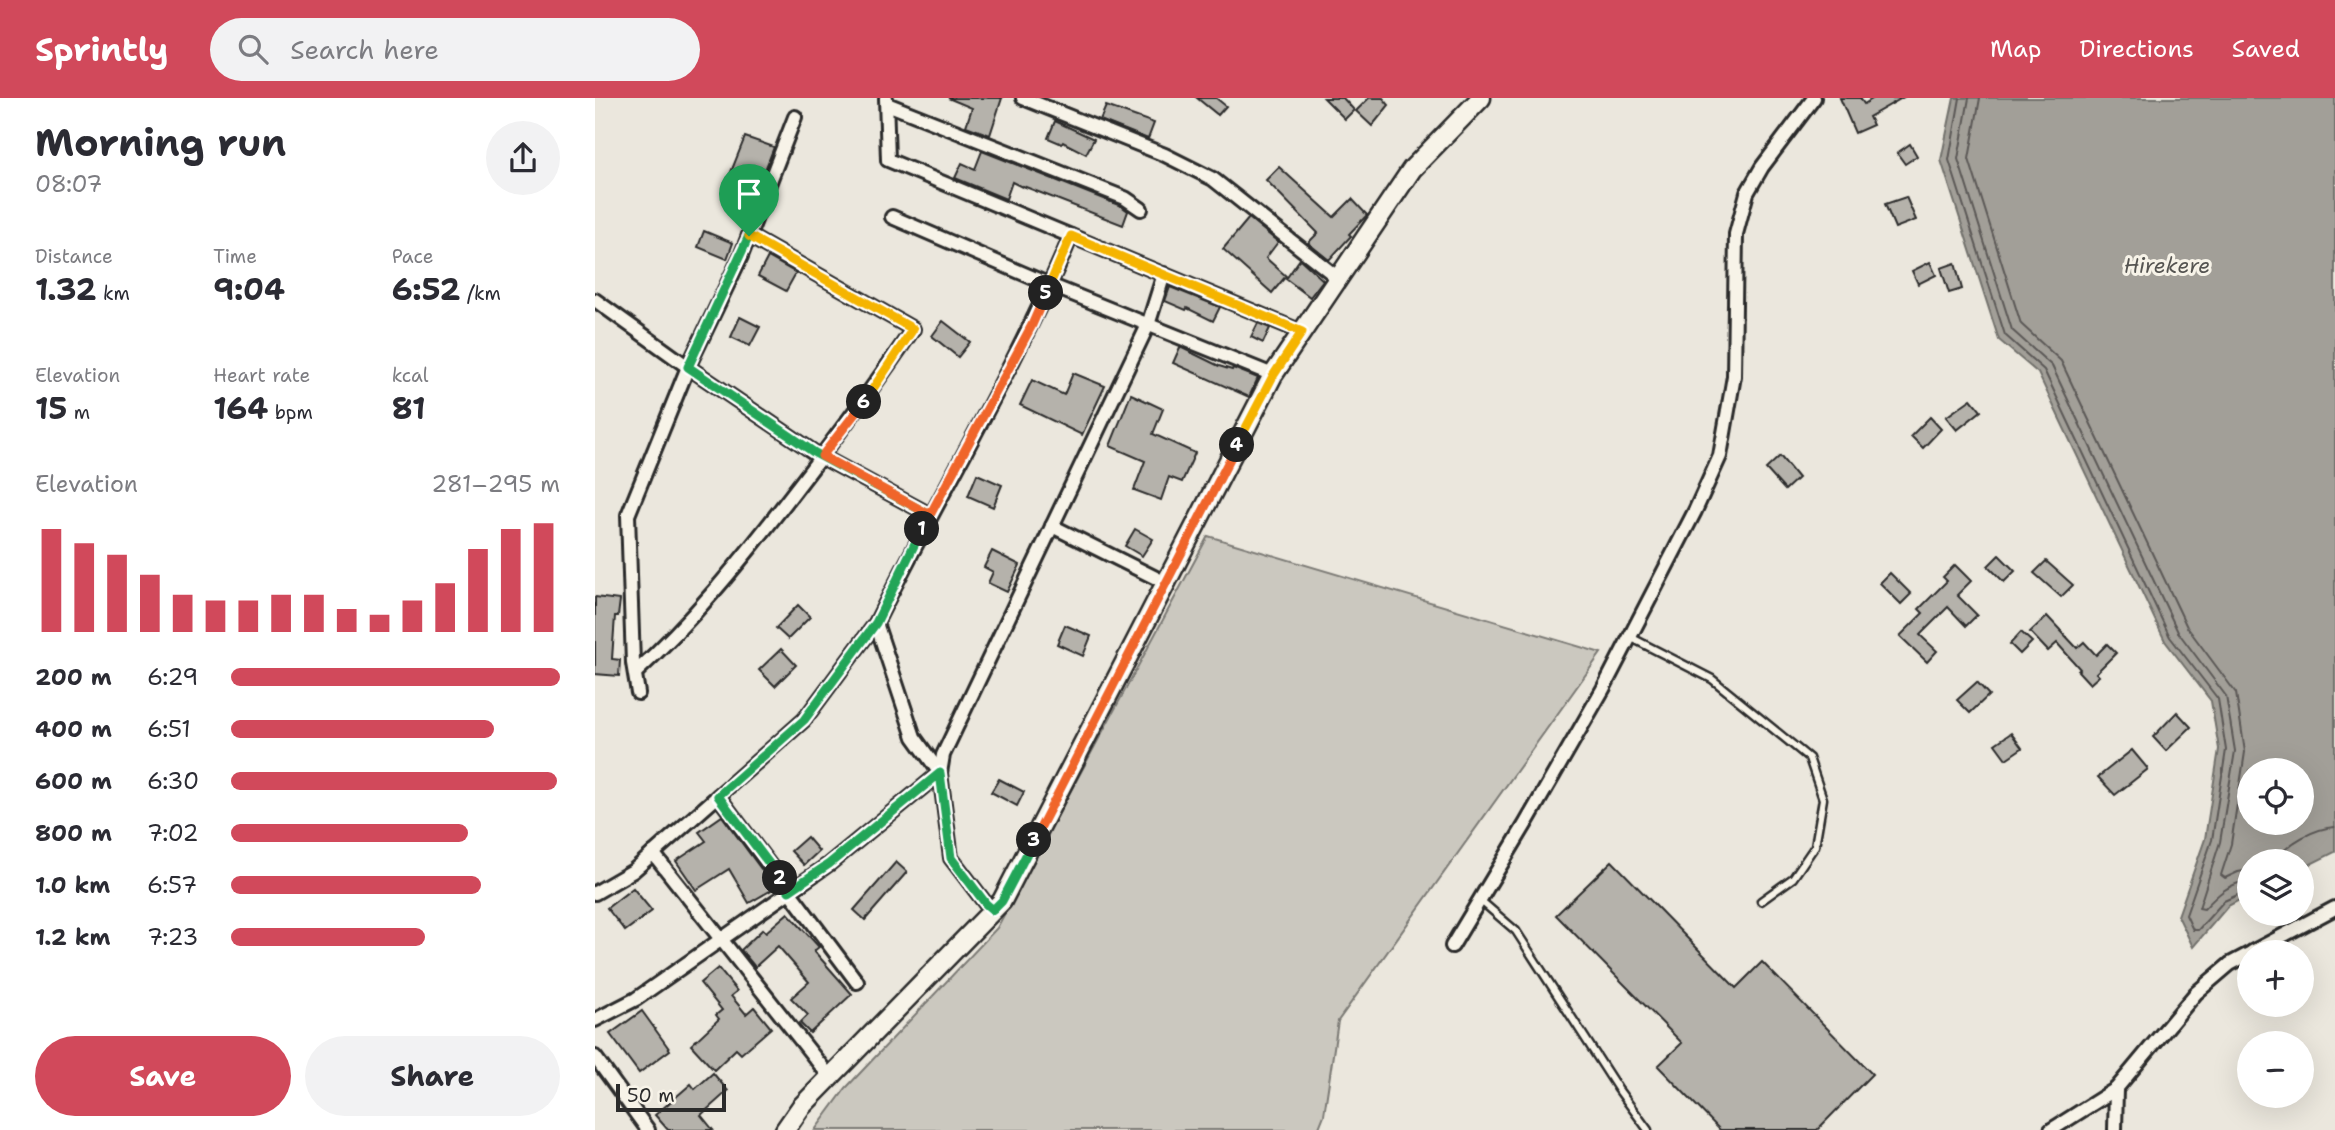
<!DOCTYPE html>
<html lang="en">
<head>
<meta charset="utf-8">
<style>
  body { margin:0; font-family:"Shantell Sans",sans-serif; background:#f2f2f3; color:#2b2b33; height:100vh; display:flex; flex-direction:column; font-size:26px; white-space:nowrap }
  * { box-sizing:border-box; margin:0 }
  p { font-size:23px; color:#7c7c81 }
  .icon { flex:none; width:38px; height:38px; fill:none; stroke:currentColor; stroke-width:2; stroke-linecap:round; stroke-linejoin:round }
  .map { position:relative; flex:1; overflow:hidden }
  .panel { display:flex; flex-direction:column; background:#fff; width:595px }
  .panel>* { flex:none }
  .tools { position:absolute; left:1642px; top:660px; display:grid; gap:14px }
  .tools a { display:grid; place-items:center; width:77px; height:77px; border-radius:50%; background:#fff; box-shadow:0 7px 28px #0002; font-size:35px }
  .scale { position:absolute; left:21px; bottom:18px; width:110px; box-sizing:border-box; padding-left:7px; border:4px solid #2b2b2b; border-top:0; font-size:19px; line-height:24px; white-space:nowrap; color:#2b2b2b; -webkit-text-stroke:5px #f7f3e8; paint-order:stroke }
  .pin { position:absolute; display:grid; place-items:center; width:60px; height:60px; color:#fff; margin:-72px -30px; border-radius:50% 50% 50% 0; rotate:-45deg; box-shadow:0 0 7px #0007 }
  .pin .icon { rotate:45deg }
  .km { position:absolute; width:35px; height:35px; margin:-18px; border-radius:50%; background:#222; color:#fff; font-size:19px; line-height:35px; text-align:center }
  .round { display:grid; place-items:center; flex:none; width:74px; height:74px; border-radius:37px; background:#f2f2f3 }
  .headline { display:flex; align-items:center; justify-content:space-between; height:119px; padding:0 35px }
  h1 { font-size:38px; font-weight:700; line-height:52px }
  .figures { display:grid; grid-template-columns:repeat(3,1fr); gap:10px; height:119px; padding:7px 35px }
  .figures div { display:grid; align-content:center }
  .figures b { font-size:30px; font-weight:700 }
  .figures small { font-size:19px; font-weight:400 }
  .figures p { font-size:19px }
  .chart { height:196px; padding:14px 35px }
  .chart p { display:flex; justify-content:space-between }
  .chart svg { width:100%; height:126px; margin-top:7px; stroke:#d1495b; stroke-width:6 }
  .action { display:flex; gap:14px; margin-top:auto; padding:14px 35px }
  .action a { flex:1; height:80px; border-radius:42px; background:#d1495b; color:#fff; font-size:28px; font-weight:700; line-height:80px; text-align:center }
  .action a+a { background:#f2f2f3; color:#2b2b33 }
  ul { padding:0 35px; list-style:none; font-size:23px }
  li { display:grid; grid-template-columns:112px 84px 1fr; align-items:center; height:52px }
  li i { height:18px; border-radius:9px; background:#d1495b }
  header { display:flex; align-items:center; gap:42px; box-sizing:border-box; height:98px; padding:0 35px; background:#d1495b; color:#fff }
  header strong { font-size:33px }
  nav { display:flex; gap:38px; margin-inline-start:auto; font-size:24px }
  .search { width:490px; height:63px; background:#f2f2f3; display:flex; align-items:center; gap:18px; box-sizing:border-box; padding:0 24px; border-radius:38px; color:#7c7c81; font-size:26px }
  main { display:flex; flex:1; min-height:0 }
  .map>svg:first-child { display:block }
</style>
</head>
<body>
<header>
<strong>Sprintly</strong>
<div class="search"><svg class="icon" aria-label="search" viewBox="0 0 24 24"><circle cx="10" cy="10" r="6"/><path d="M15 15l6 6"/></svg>Search here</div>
<nav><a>Map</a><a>Directions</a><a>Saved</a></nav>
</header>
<main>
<section class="panel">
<div class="headline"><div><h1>Morning run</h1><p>08:07</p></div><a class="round"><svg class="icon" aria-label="share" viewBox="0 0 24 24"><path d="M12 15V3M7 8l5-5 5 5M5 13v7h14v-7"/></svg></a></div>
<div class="figures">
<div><p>Distance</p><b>1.32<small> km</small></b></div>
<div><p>Time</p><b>9:04</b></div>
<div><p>Pace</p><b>6:52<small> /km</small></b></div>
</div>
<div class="figures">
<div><p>Elevation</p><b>15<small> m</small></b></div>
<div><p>Heart rate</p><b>164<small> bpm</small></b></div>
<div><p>kcal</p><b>81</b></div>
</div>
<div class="chart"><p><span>Elevation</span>281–295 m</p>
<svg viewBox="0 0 160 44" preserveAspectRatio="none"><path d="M5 44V8M15 44V13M25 44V17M35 44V24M45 44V31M55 44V33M65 44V33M75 44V31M85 44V31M95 44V36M105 44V38M115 44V33M125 44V27M135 44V15M145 44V8M155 44V6"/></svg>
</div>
<ul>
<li><b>200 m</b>6:29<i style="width:100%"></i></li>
<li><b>400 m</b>6:51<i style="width:80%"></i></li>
<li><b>600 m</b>6:30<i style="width:99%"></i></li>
<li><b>800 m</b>7:02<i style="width:72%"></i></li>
<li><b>1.0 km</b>6:57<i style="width:76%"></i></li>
<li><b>1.2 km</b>7:23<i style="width:59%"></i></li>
</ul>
<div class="action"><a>Save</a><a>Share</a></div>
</section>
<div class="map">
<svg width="1740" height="1032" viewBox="0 0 1740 1032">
  <rect width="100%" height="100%" fill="#ebe7dd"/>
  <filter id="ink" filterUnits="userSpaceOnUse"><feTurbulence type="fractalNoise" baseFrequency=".0143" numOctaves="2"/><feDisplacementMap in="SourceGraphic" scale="14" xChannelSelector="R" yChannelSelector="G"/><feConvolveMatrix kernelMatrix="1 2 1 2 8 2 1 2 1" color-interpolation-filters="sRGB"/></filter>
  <g filter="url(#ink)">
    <!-- green -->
    <path fill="#cbc8bf" stroke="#7b7a75" stroke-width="2" d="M613,438L1006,555L743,923L729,1017L723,1032H220L251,990L402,830Z"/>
    <!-- water -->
    <path fill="#a29f98" stroke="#72716c" stroke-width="2" fill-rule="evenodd" d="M1359,0H1740V754L1706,771V763H1654V797L1633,808L1598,849L1583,818L1610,741L1624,651L1616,603L1570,543L1443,275L1404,242L1346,62ZM1654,672H1706V724H1654Z"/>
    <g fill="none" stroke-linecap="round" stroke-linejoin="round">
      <!-- shore -->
      <g stroke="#5b5957" stroke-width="2">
        <path d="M1365,0L1354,62L1410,237L1449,272L1575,539L1623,601L1631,652L1617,742L1591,817L1598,832H1603L1629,803L1654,792"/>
        <path d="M1374,0L1363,61L1417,232L1457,268L1583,534L1631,598L1640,653L1625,744L1604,810L1609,811C1621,798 1635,784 1654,783"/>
        <path d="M1385,0L1374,61L1426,226L1466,263L1592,529L1641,595L1650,654L1636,746L1626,777L1630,780L1643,774L1654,772"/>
        <path d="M1682,763C1690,745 1721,730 1740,729"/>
      </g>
    </g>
    <!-- building -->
    <g fill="#b5b2ab" stroke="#2b2b2b" stroke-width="2">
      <path d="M353,0H407L395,37L371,28L377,10Z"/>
      <path d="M602,0H621L631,8L623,17Z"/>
      <path d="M729,0H748L759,12L750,21Z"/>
      <path d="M774,0H788L794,7L777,28L761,13Z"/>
      <path d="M1245,0H1265L1269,6L1279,0H1307L1274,19L1278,27L1260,35Z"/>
      <path d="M511,8L559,25L553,41L505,22Z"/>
      <path d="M460,23L499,41L491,56L468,44L467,46L453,40Z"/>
      <path d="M150,39L179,49L159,100L130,89Z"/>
      <path d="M1315,46L1322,58L1310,66L1302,55Z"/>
      <path d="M387,53L526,108L533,113L528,127L428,88L427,89L417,84L411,101L360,80L367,65L380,71Z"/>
      <path d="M684,69L739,119L757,101L772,117L754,136L756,138L734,162L713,145L723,135L671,82Z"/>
      <path d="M1311,99L1321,122L1300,130L1290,106Z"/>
      <path d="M654,120L683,144L671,160L691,178L677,195L628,151Z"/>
      <path d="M109,133L138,145L132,161L103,149Z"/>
      <path d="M173,159L201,175L191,193L163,178Z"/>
      <path d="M705,161L728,182L715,199L691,181Z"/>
      <path d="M1335,164L1341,177L1323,186L1317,173Z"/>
      <path d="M1360,165L1367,191L1354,195L1346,170Z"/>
      <path d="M575,189L625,209L618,223L592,210L591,212L570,203Z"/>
      <path d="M145,219L165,229L155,248L136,239Z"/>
      <path d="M348,223L375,244L363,259L337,238Z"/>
      <path d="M663,225L675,230L668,245L656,239Z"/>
      <path d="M585,249L624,268L637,272L638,270L663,280L654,299L578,265Z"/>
      <path d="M478,275L510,288L487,337L425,307L437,282L469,297Z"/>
      <path d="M536,296L568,311L558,336L600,355L587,384L574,379L566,402L539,392L550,363L515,348Z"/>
      <path d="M1376,301L1386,313L1362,332L1351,319Z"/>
      <path d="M1335,319L1346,331L1328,350L1316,338Z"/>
      <path d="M1185,358L1203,380L1190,392L1171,371Z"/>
      <path d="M382,376L407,387L398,409L373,398Z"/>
      <path d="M540,431L558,441L547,458L530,448Z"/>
      <path d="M397,453L425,467L412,494L393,485L398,474L389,469Z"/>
      <path d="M1404,457L1420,473L1409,484L1393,468Z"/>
      <path d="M1451,463L1478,487L1466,499L1439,475Z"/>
      <path d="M1360,467L1376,483L1362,497L1382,517L1371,528L1353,509L1325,537L1342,553L1332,564L1305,538L1328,515L1324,511L1352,483L1348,479Z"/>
      <path d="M1295,475L1316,496L1306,506L1285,485Z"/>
      <path d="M0,499L25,502L23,518H20L17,561L25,562L24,578L0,576Z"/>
      <path d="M203,507L215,519L193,541L181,530Z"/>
      <path d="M1452,518L1482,550L1489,544L1501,557L1512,546L1521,555L1501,575L1504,578L1495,586L1483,573L1485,571L1462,545L1453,553L1435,534Z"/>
      <path d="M470,527L496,538L488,558L462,546Z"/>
      <path d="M1426,534L1437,544L1425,556L1415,546Z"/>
      <path d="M186,551L201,567L180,588L164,572Z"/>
      <path d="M1382,584L1394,597L1375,615L1362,602Z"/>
      <path d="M1582,614L1596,629L1571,653L1558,639Z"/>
      <path d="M1416,635L1427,650L1411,661L1400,646Z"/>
      <path d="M1537,652L1553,671L1520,697L1503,679Z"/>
      <path d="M404,681L429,694L422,708L396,694Z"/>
      <path d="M127,718L180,790L154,805L134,771L101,792L81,763L111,743L104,734Z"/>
      <path d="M212,739L224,753L209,767L196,753Z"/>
      <path d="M1017,763L1141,890L1167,864L1277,976L1222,1032H1125L1063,968L1087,945L961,817Z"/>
      <path d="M301,764L312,774L270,822L259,812Z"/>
      <path d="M38,790L57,813L30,833L12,810Z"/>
      <path d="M193,815L224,849L219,853L257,896L215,935L205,925L213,917L196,900L214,884L183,848L160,869L146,852L168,831L171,834Z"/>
      <path d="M123,870L142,893L136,898L151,916L159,909L176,930L146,956L141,951L119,972L96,947L124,921L121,917L127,912L105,885Z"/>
      <path d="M47,913L75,952L44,975L15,936Z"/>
      <path d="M118,975L133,993L106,1017L118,1032H73L60,1017L96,986L100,991Z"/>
    </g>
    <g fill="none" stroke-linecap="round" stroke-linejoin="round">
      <defs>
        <g id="lane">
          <path d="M1035,539L1117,581L1214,660L1228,701L1220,748L1198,780L1166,803"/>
          <path d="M885,802L921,833L1023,991L1053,1032"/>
        </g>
        <g id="street">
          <path d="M291,0L293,62L707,234"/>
          <path d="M428,0L570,57L618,81L743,180"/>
          <path d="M292,6L530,100L546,111"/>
          <path d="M297,119L455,187L678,277"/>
          <path d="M0,202L93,269L220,355L335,417"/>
          <path d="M457,428L571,485"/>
          <path d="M40,575C97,523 145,464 192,403C236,346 278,291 318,231L154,138"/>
          <path d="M43,595L38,565L33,417L93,269L146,158L200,19"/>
          <path d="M123,698L262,884"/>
          <path d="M58,755L235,979"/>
          <path d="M0,795L38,773L209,622L281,525"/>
          <path d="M398,812L391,806L356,760L345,675L348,657L553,227L569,176"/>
          <path d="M857,848L931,725L1008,591L1100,413L1125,358L1139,278L1141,136L1152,95L1167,69L1219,0"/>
          <path d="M1657,854L1740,810"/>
          <path d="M0,922L41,901L234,766L345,675L319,639L281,525C345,395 420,271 476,138"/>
          <path d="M0,959L53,1032"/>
          <path d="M1456,1032L1521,991L1601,895L1635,866L1654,856"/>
          <path d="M1520,1032L1521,991"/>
        </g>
        <path id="secondary" d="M190,1032L206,1009L407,803L678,277L817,71L886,0"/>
      </defs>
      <!-- lane casing -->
      <use href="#lane" stroke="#2b2b2b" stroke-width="11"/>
      <!-- street casing -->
      <use href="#street" stroke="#2b2b2b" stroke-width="18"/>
      <!-- secondary casing -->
      <use href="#secondary" stroke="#2b2b2b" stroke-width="23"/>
      <!-- lane -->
      <use href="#lane" stroke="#f7f3e8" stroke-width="6"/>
      <!-- street -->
      <use href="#street" stroke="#f7f3e8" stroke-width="12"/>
      <!-- secondary -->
      <use href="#secondary" stroke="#f7f3e8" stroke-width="18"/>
    </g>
  </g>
  <g fill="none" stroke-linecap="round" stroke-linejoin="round" filter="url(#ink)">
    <defs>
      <path id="split-1" d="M154,138L93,269L220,355L335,417L327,431"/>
      <path id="split-2" d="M185,780L123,698L209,622L281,525L327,431"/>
      <path id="split-3" d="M185,780L194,793L234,766L345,675L356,760L391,806L398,812L407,803L439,742"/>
      <path id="split-4" d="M439,742L642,347"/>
      <path id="split-5" d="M451,195L476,138L707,234L678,278L642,347"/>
      <path id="split-6" d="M269,304L227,358L335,417L437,227L451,195"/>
      <path id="split-7" d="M154,138L318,231L269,304"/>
    </defs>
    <!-- split-1 casing -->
    <use href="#split-1" stroke="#fff" stroke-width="14"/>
    <!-- split-2 casing -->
    <use href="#split-2" stroke="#fff" stroke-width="14"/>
    <!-- split-3 casing -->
    <use href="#split-3" stroke="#fff" stroke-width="14"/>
    <!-- split-4 casing -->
    <use href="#split-4" stroke="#fff" stroke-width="14"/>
    <!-- split-5 casing -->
    <use href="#split-5" stroke="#fff" stroke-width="14"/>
    <!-- split-6 casing -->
    <use href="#split-6" stroke="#fff" stroke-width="14"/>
    <!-- split-7 casing -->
    <use href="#split-7" stroke="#fff" stroke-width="14"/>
    <!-- split-1 -->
    <use href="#split-1" stroke="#22a559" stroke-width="9"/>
    <!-- split-2 -->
    <use href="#split-2" stroke="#22a559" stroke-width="9"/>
    <!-- split-3 -->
    <use href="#split-3" stroke="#22a559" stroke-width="9"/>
    <!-- split-4 -->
    <use href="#split-4" stroke="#f0652b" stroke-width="9"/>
    <!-- split-5 -->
    <use href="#split-5" stroke="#f5b400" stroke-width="9"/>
    <!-- split-6 -->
    <use href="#split-6" stroke="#f0652b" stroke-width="9"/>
    <!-- split-7 -->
    <use href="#split-7" stroke="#f5b400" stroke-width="9"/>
  </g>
  <g text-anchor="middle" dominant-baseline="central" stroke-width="6" stroke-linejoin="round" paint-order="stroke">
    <!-- water labels -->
    <g font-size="21" font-style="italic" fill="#555451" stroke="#f7f3e8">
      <text x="1572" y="168">Hirekere</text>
    </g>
  </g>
</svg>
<div class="tools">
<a><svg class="icon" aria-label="locate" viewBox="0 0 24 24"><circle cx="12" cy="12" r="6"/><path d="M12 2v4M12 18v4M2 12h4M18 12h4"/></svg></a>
<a><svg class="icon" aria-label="layers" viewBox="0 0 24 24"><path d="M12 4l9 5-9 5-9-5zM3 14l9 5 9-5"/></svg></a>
<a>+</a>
<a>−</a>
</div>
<div class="scale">50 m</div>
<div class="pin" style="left:154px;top:138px;background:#1e9e55"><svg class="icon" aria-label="arrive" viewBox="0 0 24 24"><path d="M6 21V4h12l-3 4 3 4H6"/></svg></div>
<b class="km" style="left:327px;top:431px">1</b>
<b class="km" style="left:185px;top:780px">2</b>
<b class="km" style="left:439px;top:742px">3</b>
<b class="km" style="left:642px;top:347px">4</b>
<b class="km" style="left:451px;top:195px">5</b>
<b class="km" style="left:269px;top:304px">6</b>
</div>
</main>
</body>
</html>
